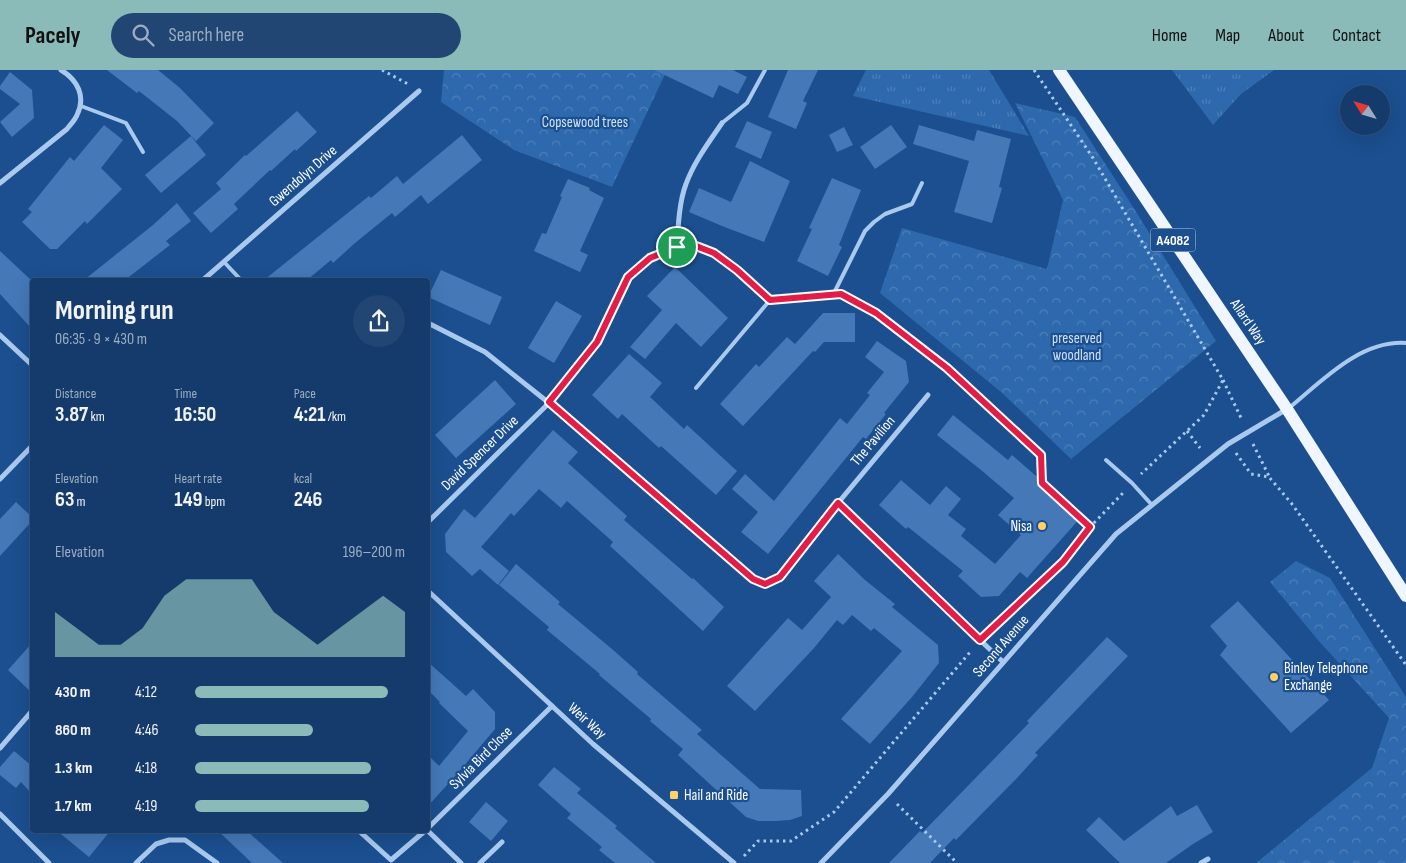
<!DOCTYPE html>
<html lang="en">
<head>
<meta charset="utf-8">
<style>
  body { margin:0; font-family:"Sofia Sans Condensed",sans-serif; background:#214673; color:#f1f3f6; height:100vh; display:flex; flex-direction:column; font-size:19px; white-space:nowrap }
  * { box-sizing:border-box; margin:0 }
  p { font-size:16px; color:#9dadc1 }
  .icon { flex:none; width:28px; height:28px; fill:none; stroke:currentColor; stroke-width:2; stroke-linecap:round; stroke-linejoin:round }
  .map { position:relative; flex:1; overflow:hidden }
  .details { position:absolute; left:30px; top:208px; width:400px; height:555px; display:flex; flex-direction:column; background:#143b6b; border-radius:5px; box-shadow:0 5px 20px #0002,0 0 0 1px #33557e }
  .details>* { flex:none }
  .needle { width:32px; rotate:307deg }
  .buttons { position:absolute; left:1340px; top:15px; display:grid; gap:10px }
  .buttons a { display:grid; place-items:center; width:50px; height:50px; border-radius:50%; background:#143b6b; box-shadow:0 5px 20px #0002,0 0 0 1px #33557e; font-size:25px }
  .pin { position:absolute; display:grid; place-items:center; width:42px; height:42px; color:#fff; margin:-21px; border:2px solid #fff; border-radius:50%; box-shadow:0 1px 5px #0007 }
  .round { display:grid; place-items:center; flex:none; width:52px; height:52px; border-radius:26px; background:#214673 }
  .overview { display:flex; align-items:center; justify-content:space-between; height:85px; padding:0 25px }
  h1 { font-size:28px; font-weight:700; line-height:38px }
  .stats { display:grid; grid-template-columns:repeat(3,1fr); gap:8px; height:85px; padding:5px 25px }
  .stats div { display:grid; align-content:center }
  .stats b { font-size:21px; font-weight:700 }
  .stats small { font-size:14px; font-weight:400 }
  .stats p { font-size:14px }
  .chart { height:140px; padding:10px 25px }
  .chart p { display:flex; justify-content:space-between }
  .chart svg { width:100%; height:90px; margin-top:5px; fill:#8bbbb9; opacity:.7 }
  ul { padding:0 25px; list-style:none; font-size:16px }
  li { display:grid; grid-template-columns:80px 60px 1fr; align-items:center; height:38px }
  li i { height:12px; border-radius:6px; background:#8bbbb9 }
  header { display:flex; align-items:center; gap:30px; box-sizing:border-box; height:70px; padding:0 25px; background:#8bbbb9; color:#111 }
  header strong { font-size:24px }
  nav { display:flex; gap:28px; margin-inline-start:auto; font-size:18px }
  .search { width:350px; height:45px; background:#214673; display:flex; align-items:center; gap:12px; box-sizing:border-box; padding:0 18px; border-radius:28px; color:#9dadc1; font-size:19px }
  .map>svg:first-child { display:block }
</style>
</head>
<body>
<header>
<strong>Pacely</strong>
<div class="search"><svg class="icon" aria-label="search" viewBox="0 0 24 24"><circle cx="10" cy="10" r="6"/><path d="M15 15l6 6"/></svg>Search here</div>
<nav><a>Home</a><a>Map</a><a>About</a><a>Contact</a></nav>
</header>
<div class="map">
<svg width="1406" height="793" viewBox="0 0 1406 793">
  <defs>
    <pattern id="grass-tufts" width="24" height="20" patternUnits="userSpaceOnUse" patternTransform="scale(1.25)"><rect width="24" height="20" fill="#2e69ad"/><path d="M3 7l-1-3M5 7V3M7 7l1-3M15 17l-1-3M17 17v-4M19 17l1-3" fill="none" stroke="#4d80b9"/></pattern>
    <pattern id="forest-crowns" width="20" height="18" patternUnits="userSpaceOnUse" patternTransform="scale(1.25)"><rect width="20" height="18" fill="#2e69ad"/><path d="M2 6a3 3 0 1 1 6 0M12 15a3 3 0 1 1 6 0" fill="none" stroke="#4d80b9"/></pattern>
  </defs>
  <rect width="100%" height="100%" fill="#1b4f8f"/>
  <!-- grass -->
  <g fill="url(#grass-tufts)">
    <path d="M866,0H989L1029,66L853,26Z"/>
    <path d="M1172,0H1274L1241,24L1213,55Z"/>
  </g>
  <!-- forest -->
  <g fill="url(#forest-crowns)">
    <path d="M444,0H667L612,117L514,80L441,32Z"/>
    <path d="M1015,33L1075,47L1135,140L1216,271L1071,389L1001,322L880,223L902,158L1047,199L1063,130Z"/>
    <path d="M1296,491L1330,508L1406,627V793H1256L1372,698L1389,648L1317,569L1270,512Z"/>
  </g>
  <!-- building -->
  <g fill="#4478b7">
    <path d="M107,0H158L180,18L214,53L196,71L177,51L139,21L137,23Z"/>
    <path d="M654,0H733L747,7L738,24L719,15L713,28Z"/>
    <path d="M788,0H818L803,31L807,33L796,59L768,47Z"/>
    <path d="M10,2L32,20L34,48L12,67L0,52L20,34L0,19V16Z"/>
    <path d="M297,41L317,62L296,81L295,79L271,101L270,100L234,134L238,139L211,163L193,143L221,119L216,113L245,85L246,86Z"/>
    <path d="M747,51L772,62L761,89L735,77Z"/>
    <path d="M104,55L123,70L101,98L122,119L87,154L85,151L57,179H50L22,152L32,142L28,139L70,87L74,91Z"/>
    <path d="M891,55L907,77L875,99L860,77Z"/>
    <path d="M919,55L974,71L977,60L1011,69L999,117L1002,118L992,153L954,142L969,91L913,74Z"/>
    <path d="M844,57L853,75L837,82L829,65Z"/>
    <path d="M462,65L482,90L428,134L421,125L395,147L392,143L355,173L333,193L331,190L307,210H264L369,126L371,128L397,106L403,114Z"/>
    <path d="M191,66L206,85L161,123L145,105Z"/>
    <path d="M750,91L790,111L764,172L722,156L689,142L699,118L731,132Z"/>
    <path d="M832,108L861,120L839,175L842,177L828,206L797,191L812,159L809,158Z"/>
    <path d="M568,109L590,118L589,120L604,128L580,181L588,185L580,202L534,181L542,163L546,164L562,127L560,126Z"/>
    <path d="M177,133L191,151L166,171L170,175L125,210H84L153,155Z"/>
    <path d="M0,181L32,211V259L0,224Z"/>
    <path d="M675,197L728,248L701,277L676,253L645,289L630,277L662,240L647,226Z"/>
    <path d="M441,200L502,227L490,255L428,227Z"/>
    <path d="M556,231L582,246L554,293L528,278Z"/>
    <path d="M823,243H855V272H824L815,282L813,281L743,356L720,334L756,294L759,297L787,267L795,274Z"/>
    <path d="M877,271L906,291L909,312L884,343L886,344L866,369L863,367L768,484L741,462L758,442L732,419L745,404L774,431L840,348L847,354L870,325L867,323L884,302L865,287Z"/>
    <path d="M629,284L662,313L650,327L684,359L687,355L737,401L716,425L661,376L659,378L622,344L618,349L592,325Z"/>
    <path d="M495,310L516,334L456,388L435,365Z"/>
    <path d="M953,345L1008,390L1012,385L1082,446L1027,508L1020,502L999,526L981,527L958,506L963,501L908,457L906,459L879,435L901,410L930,435L946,416L961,429L948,445L966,459L961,466L995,494L1021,465L998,445L1014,428L981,400L937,365Z"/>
    <path d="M553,360L578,382L568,393L627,446L624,450L692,509L693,508L724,537L703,561L610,476L613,472L567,431L561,438L539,419L514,446L511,443L481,477L509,501L498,515L480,499L472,506L446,482L445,464L464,439L475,448Z"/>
    <path d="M16,432L32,447V451L0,486V449Z"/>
    <path d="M838,484L865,510L895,534L892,537L938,575L939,593L912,627L870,674L841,649L902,581L874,558L871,561L852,545L843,555L837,550L814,578L755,641L727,616L788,548L802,560L831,527L814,511Z"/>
    <path d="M516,494L560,532L558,534L612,579L638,602L637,604L702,660L697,664L760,719L801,720L802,746L790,750L775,751H758L746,747L678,685L683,679L650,651L651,649L599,605L600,604L547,560L549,557L499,515Z"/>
    <path d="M1238,531L1329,630L1291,663L1220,585L1227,576L1210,556Z"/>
    <path d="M1107,567L1128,586L1035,683L1038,685L1017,708L956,770L954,768L930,793H889L920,761L922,763L1029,653L1027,651Z"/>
    <path d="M32,573V623L8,600Z"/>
    <path d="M428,592L466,626L473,619L495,642V659L457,704L428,736V685L439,696L468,661L439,633L440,632L428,620Z"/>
    <path d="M14,681L32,696V724L21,712L16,718L0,705V697Z"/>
    <path d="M554,697L581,719L577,723L617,756L615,758L656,793H615L599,780L602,777L567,748L571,744L538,715Z"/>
    <path d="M486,732L508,751L491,771L469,752Z"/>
    <path d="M1197,735L1213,762L1193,774L1166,793H1120L1086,760L1099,747L1124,771L1171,736L1177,746Z"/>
    <path d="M56,760H111L89,787Z"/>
    <path d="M217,760H246L283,793H252Z"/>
  </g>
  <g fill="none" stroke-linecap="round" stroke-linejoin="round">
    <!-- path -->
    <g stroke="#a9c9ee" stroke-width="3" stroke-dasharray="2.5 4" stroke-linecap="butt">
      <path d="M382,0L408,14"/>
      <path d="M1034,0L1093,88L1223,310L1204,345L1141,404"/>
      <path d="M853,231L876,243L947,298L1041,385L1042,413L1090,457"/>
      <path d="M1223,310L1242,350"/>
      <path d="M1187,361L1200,378"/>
      <path d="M1253,374L1269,406"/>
      <path d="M1236,383L1251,404L1269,407L1292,434L1406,595"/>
      <path d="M990,560L1063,492L1090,457L1123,423"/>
      <path d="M897,734L957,793"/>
      <path d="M744,786L758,771H791L834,742L971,581"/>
    </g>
    <!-- service -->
    <g stroke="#a9c9ee" stroke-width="4">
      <path d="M81,36L126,53L143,82"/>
      <path d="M722,53L747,33L765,0"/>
      <path d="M224,192L241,210"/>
      <path d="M833,225L865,161L874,152L885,144L912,134L922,113"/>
      <path d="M696,318L770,230"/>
      <path d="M1289,338C1322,311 1360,270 1406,273"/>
      <path d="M1106,390L1132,413L1152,435"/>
    </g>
    <!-- minor -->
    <g stroke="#a9c9ee" stroke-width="5">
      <path d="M0,113L67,59C71,54 75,50 77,45C86,27 78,10 61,0"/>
      <path d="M677,177C678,158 679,132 686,114C694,92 709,72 722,53"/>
      <path d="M203,210L419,21"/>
      <path d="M428,253L485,282L549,333L753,509L765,514L781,507L838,433L1003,592"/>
      <path d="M0,265L32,295"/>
      <path d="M0,409L32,376"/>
      <path d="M838,433L928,325"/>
      <path d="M428,452L549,333L597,272L628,207L650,188L677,177L696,176L714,183L737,200L770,230L841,224"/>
      <path d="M428,521L593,674L734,793"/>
      <path d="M0,678L32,641"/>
      <path d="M0,744L49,793"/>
      <path d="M428,758L552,636"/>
      <path d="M358,760L391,790L426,760"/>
      <path d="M427,760L461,793"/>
      <path d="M136,793L156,774L169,770H185L217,793"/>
      <path d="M480,793L502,772"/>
      <path d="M821,793L888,724L1116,464L1228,374L1287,339"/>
      <path d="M1201,793L1208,789"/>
    </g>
    <!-- primary -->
    <path stroke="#f0f6ff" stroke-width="12" d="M1059,0L1287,339L1406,526"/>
  </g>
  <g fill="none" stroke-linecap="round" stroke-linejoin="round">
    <defs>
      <path id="route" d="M696,176L714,183L737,200L770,230L841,224L876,243L947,298L1041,385L1042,413L1090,457L1063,492L980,570L838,433L780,507L765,514L753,509L549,332L597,272L628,207L650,188L677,177Z"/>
    </defs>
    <!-- route casing -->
    <use href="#route" stroke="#fff" stroke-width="10"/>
    <!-- route -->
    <use href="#route" stroke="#e11d48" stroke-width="6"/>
  </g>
  <!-- markers -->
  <g fill="#ffd166" stroke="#1b4f8f" stroke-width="2">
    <circle cx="1042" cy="456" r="5"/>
    <circle cx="1274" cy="607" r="5"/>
    <rect x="669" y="720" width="10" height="10" rx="2.5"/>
  </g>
  <g text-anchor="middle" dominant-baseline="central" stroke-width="4.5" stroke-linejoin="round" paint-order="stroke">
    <!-- shield labels -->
    <rect fill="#1b4f8f" stroke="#bbcadd" stroke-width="1" x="1150.5" y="158.5" width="45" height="23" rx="4"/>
    <g font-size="14" font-weight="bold" fill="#fff">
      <text x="1173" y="170">A4082</text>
    </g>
    <!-- park labels -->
    <g font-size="15" fill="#cfe3fa" stroke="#1b4f8f">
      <text x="585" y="52">Copsewood trees</text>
      <text x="1077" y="268">preserved<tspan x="1077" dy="17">woodland</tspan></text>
    </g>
    <!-- street labels -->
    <g font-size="15" fill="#fff" stroke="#1b4f8f">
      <text transform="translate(303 106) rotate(-41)">Gwendolyn Drive</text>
      <text transform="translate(1248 252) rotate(56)">Allard Way</text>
      <text transform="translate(873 371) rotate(-50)">The Pavilion</text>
      <text transform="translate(480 383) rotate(-44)">David Spencer Drive</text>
      <text transform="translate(1001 576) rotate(-49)">Second Avenue</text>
      <text transform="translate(587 651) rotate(42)">Weir Way</text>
      <text transform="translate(481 688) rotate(-45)">Sylvia Bird Close</text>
    </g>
    <!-- poi labels -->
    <g font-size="15" fill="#fff" stroke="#1b4f8f" text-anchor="start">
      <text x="1032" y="456" text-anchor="end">Nisa</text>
      <text x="1284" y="598">Binley Telephone<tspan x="1284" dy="17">Exchange</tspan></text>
      <text x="684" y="725">Hail and Ride</text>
    </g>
  </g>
</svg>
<div class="buttons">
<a><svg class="needle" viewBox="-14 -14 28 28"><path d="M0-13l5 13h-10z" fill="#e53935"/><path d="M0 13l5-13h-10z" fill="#9dadc1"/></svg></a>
</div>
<div class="pin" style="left:677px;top:177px;background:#1e9e55"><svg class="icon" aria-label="arrive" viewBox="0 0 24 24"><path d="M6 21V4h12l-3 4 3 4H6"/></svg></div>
<section class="details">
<div class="overview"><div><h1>Morning run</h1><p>06:35 · 9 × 430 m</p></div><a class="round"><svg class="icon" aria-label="share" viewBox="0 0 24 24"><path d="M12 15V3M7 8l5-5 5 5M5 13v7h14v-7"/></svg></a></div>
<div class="stats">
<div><p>Distance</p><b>3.87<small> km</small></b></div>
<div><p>Time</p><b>16:50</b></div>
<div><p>Pace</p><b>4:21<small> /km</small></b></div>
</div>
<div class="stats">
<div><p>Elevation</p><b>63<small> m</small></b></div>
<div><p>Heart rate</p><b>149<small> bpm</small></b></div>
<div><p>kcal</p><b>246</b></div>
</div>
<div class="chart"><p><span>Elevation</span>196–200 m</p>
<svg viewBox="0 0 160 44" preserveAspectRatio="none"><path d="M0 44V22L10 30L20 38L30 38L40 30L50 14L60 6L70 6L80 6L90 6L100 22L110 30L120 38L130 30L140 22L150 14L160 22V44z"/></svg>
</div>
<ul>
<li><b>430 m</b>4:12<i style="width:92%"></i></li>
<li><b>860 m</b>4:46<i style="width:56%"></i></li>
<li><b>1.3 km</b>4:18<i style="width:84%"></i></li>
<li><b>1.7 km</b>4:19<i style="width:83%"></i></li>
</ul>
</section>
</div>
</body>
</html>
